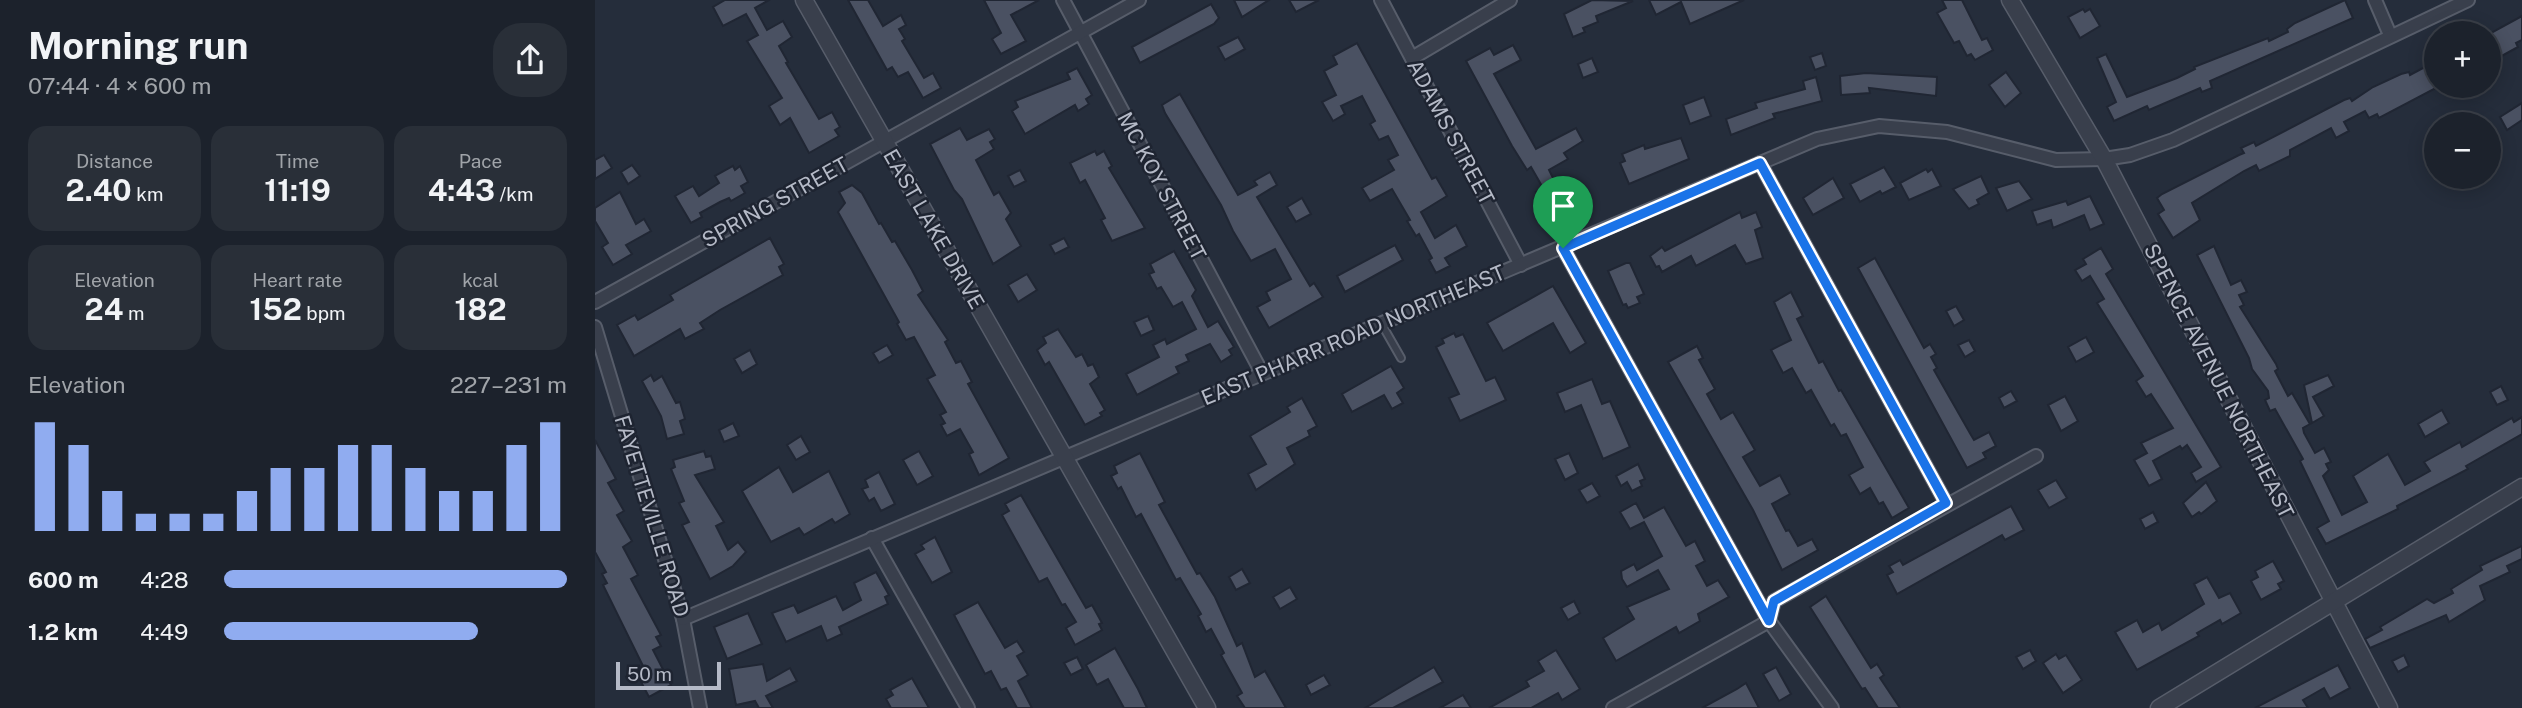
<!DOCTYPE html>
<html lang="en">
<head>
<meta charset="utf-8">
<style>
  body { margin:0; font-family:"Public Sans",sans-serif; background:#292f38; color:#f1f3f6; height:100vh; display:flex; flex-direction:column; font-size:26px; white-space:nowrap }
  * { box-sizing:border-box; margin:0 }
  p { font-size:23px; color:#a0a4a9 }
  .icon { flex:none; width:38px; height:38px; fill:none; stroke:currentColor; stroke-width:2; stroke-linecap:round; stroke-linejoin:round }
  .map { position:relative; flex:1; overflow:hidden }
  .sheet { display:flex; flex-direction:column; background:#1c222c; width:595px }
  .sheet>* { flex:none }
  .buttons { position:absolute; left:1829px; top:21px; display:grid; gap:14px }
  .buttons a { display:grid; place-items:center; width:77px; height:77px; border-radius:50%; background:#1c222c; box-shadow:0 4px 18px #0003,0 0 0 2px #3a3f48; font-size:35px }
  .scale { position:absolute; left:21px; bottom:18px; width:105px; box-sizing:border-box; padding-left:7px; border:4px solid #b5bac7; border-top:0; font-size:19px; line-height:24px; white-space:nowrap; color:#b5bac7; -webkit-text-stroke:5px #1e2431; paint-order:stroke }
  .pin { position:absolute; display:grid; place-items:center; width:60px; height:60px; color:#fff; margin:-72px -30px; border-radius:50% 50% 50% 0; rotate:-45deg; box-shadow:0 0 7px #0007 }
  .pin .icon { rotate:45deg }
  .round { display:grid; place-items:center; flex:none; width:74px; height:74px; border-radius:28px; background:#292f38 }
  .overview { display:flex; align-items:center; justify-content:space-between; height:119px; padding:0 28px }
  h1 { font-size:38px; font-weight:700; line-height:52px }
  .stats { display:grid; grid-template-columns:repeat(3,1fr); gap:10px; height:119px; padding:7px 28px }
  .stats div { display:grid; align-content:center; border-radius:18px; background:#292f38; text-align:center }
  .stats b { font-size:30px; font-weight:700 }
  .stats small { font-size:19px; font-weight:400 }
  .stats p { font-size:19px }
  .chart { height:196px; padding:14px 28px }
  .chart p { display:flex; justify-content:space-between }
  .chart svg { width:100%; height:126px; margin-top:7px; stroke:#90acf0; stroke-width:6 }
  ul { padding:0 28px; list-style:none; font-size:23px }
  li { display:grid; grid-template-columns:112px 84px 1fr; align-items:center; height:52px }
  li i { height:18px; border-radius:9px; background:#90acf0 }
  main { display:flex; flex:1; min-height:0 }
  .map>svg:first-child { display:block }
</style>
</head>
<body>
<main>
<section class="sheet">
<div class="overview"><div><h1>Morning run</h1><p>07:44 · 4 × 600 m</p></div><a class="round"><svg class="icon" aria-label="share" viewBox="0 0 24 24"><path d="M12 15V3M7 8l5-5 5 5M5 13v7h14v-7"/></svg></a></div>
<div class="stats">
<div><p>Distance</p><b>2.40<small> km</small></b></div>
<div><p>Time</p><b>11:19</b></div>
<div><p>Pace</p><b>4:43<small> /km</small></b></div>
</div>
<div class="stats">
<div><p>Elevation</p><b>24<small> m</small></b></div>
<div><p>Heart rate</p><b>152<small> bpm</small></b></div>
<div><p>kcal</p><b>182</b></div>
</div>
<div class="chart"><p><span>Elevation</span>227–231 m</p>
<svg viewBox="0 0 160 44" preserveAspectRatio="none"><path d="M5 44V6M15 44V14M25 44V30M35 44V38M45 44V38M55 44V38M65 44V30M75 44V22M85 44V22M95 44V14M105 44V14M115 44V22M125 44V30M135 44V30M145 44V14M155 44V6"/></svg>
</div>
<ul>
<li><b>600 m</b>4:28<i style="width:100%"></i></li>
<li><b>1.2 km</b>4:49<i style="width:74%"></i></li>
</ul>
</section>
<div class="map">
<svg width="1927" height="708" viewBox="0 0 1927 708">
  <rect width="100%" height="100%" fill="#252d3b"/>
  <!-- building -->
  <g fill="#4a5162" stroke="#202633" stroke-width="2">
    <path d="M130,0H174L160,8L172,30L188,21L197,37L184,46L193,62L191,63L224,119L237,112L245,127L240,130L244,136L214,153L195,118L185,125L174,106L187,98L152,41L163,35L151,14L128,26L118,7Z"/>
    <path d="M253,0H273L288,26L306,15L311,25L304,29L310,39L307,41L329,78L338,73L346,88L328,98L313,72L303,77L297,67L292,70Z"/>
    <path d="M389,0H444L416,15L431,41L406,54L397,39L406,33Z"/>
    <path d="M639,0H674L647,17Z"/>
    <path d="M694,0H724L701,12Z"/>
    <path d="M997,0L1038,1L1001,16L1003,22L988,28L990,32L978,37L969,14Z"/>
    <path d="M1054,0H1149L1095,24L1086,2L1061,15Z"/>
    <path d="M1347,0H1367L1387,40L1392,38L1398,50L1380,60L1376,54L1372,56L1364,41L1359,43L1342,13L1351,8Z"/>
    <path d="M1750,0L1758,18L1615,81L1617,88L1607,92L1605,88L1554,110L1552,106L1519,121L1512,107L1521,102L1502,58L1511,54L1532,97L1582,78L1600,69L1599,67L1673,38L1674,41L1693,32L1692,29L1700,23Z"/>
    <path d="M616,4L624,18L619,24L545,63L537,47Z"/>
    <path d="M1488,9L1490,12L1495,9L1505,26L1485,38L1473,17Z"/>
    <path d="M1927,16V40L1921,43L1923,47L1894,63V34Z"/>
    <path d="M643,37L650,49L630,60L623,47Z"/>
    <path d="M762,43L837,179L841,177L852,196L826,212L840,238L861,225L872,246L850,258L855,266L841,273L834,260L837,258L824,234L821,236L812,221L815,220L797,189L775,201L767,188L799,170L793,160L803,155L793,136L784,140L775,124L780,121L767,96L746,106L750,114L738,121L727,102L741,95L729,71L742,64L738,56Z"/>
    <path d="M918,45L926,60L899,74L941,149L981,128L988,141L969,153L973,159L954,170L964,190L973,185L982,204L954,219L941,192L948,188L936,167L932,170L917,146L871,61L895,48L899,55Z"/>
    <path d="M1227,53L1231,66L1220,70L1215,57Z"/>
    <path d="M997,58L1003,72L988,78L983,64Z"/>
    <path d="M1841,61V88L1784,118L1782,114L1774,118L1770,111L1749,122L1754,131L1741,138L1736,128L1695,150V156L1664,171L1661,165L1649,171L1597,203L1605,220L1578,238L1563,214L1569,210L1562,198L1567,194L1644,155L1649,153L1646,148L1659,142L1661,146L1749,100L1755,98L1757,101L1778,87L1806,74L1814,72L1815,75Z"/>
    <path d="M482,68L497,95L491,99L494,104L483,111L480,105L430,134L417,111L423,107L420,101L475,79L472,73Z"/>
    <path d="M1411,72L1426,93L1410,107L1394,85Z"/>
    <path d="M1271,73L1342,77L1341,96L1274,88L1275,93L1246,95L1245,76Z"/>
    <path d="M1221,77L1227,101L1178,114L1180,118L1136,135L1131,119L1162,108L1160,103L1210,89L1208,81Z"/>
    <path d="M585,94L643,195L662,185L659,181L675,172L682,185L662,197L715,286L719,283L728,297L674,328L662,307L675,300L671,292L696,279L680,249L656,261L638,231L626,205L570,113L567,105Z"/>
    <path d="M1109,97L1116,116L1095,124L1088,105Z"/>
    <path d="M1927,103V120L1912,130L1905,117Z"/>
    <path d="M365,128L372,140L394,129L400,139L395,142L399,149L381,160L399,195L404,192L416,213L411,219L426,246L398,264L367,199L359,190L335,144Z"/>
    <path d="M1086,138L1094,159L1034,184L1025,163L1030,161L1027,154L1049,145L1050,149Z"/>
    <path d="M500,151L502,155L509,151L517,166L514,168L550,228L517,241L506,220L510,218L490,180L485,183L475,163Z"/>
    <path d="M9,155L17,168L0,179V160Z"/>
    <path d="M37,165L45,176L33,184L26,172Z"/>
    <path d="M138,166L140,170L145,166L153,182L146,186L150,193L136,201L134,198L125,202L105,213L107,217L96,223L80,196L98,186L104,196L124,183L120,176Z"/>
    <path d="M1289,167L1301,187L1287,194L1285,191L1265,202L1255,184Z"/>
    <path d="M1331,169L1333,172L1337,169L1346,186L1314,200L1305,183Z"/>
    <path d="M425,170L431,181L419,187L413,176Z"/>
    <path d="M1386,176L1394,193L1382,200L1384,204L1374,209L1358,189Z"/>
    <path d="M1238,178L1249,198L1218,215L1208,198Z"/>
    <path d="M1424,181L1437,199L1412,211L1401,188Z"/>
    <path d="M257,185L267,193L284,224L286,223L297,242L300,241L317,270L328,291L323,295L353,340L350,342L361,363L366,361L377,382L373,384L414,458L384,475L374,454L378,452L365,429L352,436L346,425L350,423L345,415L351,412L332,379L340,375L319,337L311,340L302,324L304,322L243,212L250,203L244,192Z"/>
    <path d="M25,192L41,224L49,219L56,231L31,245L37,254L18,265L7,247L13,243L0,221V208Z"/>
    <path d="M1495,196L1509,224L1495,230L1489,215L1458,228L1456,220L1442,225L1437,211L1471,201L1473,205Z"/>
    <path d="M707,198L716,214L701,222L692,207Z"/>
    <path d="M1145,212L1147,218L1161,212L1167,227L1160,230L1168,258L1151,264L1140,245L1101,266L1096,256L1067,272L1064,266L1061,267L1055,256L1067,247L1070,251Z"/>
    <path d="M175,238L189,264L184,267L188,275L125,310L105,323L109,329L90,339L85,329L39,356L22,325L40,315L43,320L78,300L75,295Z"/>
    <path d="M469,238L474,247L460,254L455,245Z"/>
    <path d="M800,245L808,260L750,292L742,276Z"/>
    <path d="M1619,246L1636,285L1646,280L1652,292L1644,295L1649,305L1645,307L1681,364L1683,369L1680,371L1693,396L1697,393L1715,424L1708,428L1709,433L1720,453L1729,448L1736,462L1731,464L1734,470L1728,476L1747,515L1772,502L1758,476L1793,454L1810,485L1835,471L1829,462L1865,442L1867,447L1917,418L1919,422L1927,417V434L1871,466L1873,469L1802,506L1803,509L1731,544L1722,528L1734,521L1705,461L1708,459L1680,409L1675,411L1670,400L1674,398L1673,391L1657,369L1654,358L1602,255Z"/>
    <path d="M1506,248L1518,269L1511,274L1626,467L1601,482L1596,473L1606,467L1592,445L1587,449L1585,446L1558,461L1567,479L1554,486L1539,460L1552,453L1546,443L1578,428L1556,394L1551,397L1541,381L1548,376L1502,303L1509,299L1495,276L1487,281L1480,270L1491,264L1488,259Z"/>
    <path d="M579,251L601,290L597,296L613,327L623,321L639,347L634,350L637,355L626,362L615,344L591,355L594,361L581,367L584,373L542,395L531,374L564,357L558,345L570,339L572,344L601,329L587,302L578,307L566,287L562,289L554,274L559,272L555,264Z"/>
    <path d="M1280,258L1329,348L1335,344L1341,354L1336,357L1342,368L1339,370L1376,435L1379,440L1394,432L1401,446L1388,453L1391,458L1372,468L1263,268Z"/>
    <path d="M1031,263H1035L1049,294L1042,297L1045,303L1033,308L1031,304L1028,305L1013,271Z"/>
    <path d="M432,274L442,290L423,302L413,285Z"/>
    <path d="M958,286L991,343L975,353L958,323L908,351L892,323Z"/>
    <path d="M1196,292L1208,316L1202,319L1224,363L1228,361L1244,391L1246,390L1314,508L1297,518L1288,502L1284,504L1275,488L1265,494L1254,475L1268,467L1251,434L1246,436L1239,424L1236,426L1216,390L1211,393L1197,368L1188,373L1176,350L1196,340L1179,302Z"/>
    <path d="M1361,306L1369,320L1359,326L1351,311Z"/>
    <path d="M553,316L559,330L546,336L539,322Z"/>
    <path d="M463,329L481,357L487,354L493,366L498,364L504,377L495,384L510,410L505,413L507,416L490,425L454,362L450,365L442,350L451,343L448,337Z"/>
    <path d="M859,333L861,337L868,334L891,381L900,377L911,400L865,421L854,398L864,394L841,347L849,343L847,339Z"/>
    <path d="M1491,337L1499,352L1481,362L1473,347Z"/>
    <path d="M1374,340L1380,351L1370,357L1363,345Z"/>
    <path d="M292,345L298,355L284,363L278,353Z"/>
    <path d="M1102,346L1108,358L1104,360L1120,389L1112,394L1126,419L1138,412L1160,450L1148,457L1165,486L1185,475L1195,494L1177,504L1191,531L1194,530L1203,546L1217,539L1223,550L1187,570L1158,510L1073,362Z"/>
    <path d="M155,350L162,364L147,373L139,359Z"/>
    <path d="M796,366L809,388L802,393L808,403L797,409L789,395L757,412L747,394Z"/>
    <path d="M56,375L59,381L67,376L81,403L85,402L90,419L85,421L89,434L72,439L66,416L47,381Z"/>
    <path d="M1733,375L1739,386L1718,397L1729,416L1717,423L1709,385Z"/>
    <path d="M997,379L1007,404L1015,401L1035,447L1008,459L986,405L970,412L962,393Z"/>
    <path d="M1906,386L1913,400L1902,405L1895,392Z"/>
    <path d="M1416,391L1422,401L1409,408L1404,398Z"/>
    <path d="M1470,396L1483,421L1466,431L1453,405Z"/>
    <path d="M707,398L722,426L713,431L715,436L692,448L700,464L661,490L653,474L671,464L655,436L695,412L692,407Z"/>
    <path d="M1847,410L1854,423L1830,437L1823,424Z"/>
    <path d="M138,423L144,436L129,442L124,430Z"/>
    <path d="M206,436L215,452L201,460L192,445Z"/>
    <path d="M0,440L21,479L13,483L29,511L22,515L37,541L28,547L43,575L36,579L66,635L61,637L66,646L58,650L76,685L54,697L45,680L53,676L8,585L12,583L7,574L11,572L0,552Z"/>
    <path d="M109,451L111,457L116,456L120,469L100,475L129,522L121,526L133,550L143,542L151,552L138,566L115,579L87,525L94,522L84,503L89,501L76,469L80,467L78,460Z"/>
    <path d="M324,451L338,476L322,485L308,460Z"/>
    <path d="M545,453L570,502L564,505L602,574L605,573L620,597L642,646L647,643L660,677L670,671L691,708H650L642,696L647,693L626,655L629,653L616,629L611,632L603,616L606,614L585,578L581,580L546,514L541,517L526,487L523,489L516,476L522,473L519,466Z"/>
    <path d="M974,453L983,473L970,480L960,459Z"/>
    <path d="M1043,464L1050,479L1045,481L1047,486L1037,491L1032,482L1026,486L1021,476Z"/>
    <path d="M184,467L198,492L234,471L255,514L240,523L237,519L209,535L204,528L176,542L147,491Z"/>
    <path d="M284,472L300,504L286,511L279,498L274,501L267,489L273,487L270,480Z"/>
    <path d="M1461,480L1472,498L1454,508L1443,490Z"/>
    <path d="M1611,482L1622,501L1606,514L1604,512L1597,517L1588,503Z"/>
    <path d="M997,483L1005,496L992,503L984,490Z"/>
    <path d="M426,495L491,608L497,605L507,623L504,624L507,630L480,645L471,628L481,622L470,604L467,605L452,578L444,582L407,515L414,511L410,504Z"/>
    <path d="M1041,503L1049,518L1069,507L1091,546L1100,541L1110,561L1101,566L1112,586L1123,580L1134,597L1103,614L1105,621L1084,633L1081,627L1021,661L1008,638L1039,619L1032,607L1074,589L1063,570L1032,587L1027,579L1026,571L1039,564L1042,570L1067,556L1049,522L1035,529L1025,512Z"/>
    <path d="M1416,506L1429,530L1410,540L1407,535L1302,594L1292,575L1298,572L1294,566L1305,560L1308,565Z"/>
    <path d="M1558,512L1563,522L1550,529L1545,519Z"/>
    <path d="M340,537L357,572L337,583L320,554L329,549L326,545Z"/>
    <path d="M1927,546V559L1912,566L1915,572L1885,586L1890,600L1854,622L1851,615L1775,648L1770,639L1787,630L1785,627L1832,599L1839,603L1858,593L1856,589L1887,570L1885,566Z"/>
    <path d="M1678,561L1689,581L1683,584L1686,589L1666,600L1656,581L1663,577L1660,571Z"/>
    <path d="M647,569L655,583L641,590L634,577Z"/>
    <path d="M281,572L294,595L290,597L293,604L244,627L247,634L232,641L226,626L191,642L177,613L199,605L203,613L241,596L248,610L266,600L259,583Z"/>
    <path d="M1612,577L1624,598L1635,593L1646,613L1627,624L1625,620L1602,633L1604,636L1542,670L1520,632L1542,620L1548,632L1564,623L1567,630L1609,604L1599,584Z"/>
    <path d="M695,587L702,599L685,609L678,597Z"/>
    <path d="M1231,596L1276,668L1282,664L1289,675L1285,678L1305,708H1283L1270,688L1267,689L1215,607Z"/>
    <path d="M979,601L985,613L973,620L966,608Z"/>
    <path d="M383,602L410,648L422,641L429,652L422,656L433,675L423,681L437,708H422L411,688L406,690L396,671L390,674L359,615Z"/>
    <path d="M153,613L167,644L132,659L119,627Z"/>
    <path d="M520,648L543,689L552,708H529L513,679L502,685L491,665Z"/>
    <path d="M961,650L985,689L967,700L963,693L936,708H894L934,686L931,681L949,671L943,661Z"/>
    <path d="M1435,650L1441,661L1428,669L1421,657Z"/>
    <path d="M1461,654L1464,659L1471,655L1487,680L1468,693L1448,663Z"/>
    <path d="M1809,655L1814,666L1803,672L1797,661Z"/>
    <path d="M482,657L488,669L476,675L469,663Z"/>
    <path d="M168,664L172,681L195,668L202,681L171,696L178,708H164L160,701L141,705L134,669Z"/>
    <path d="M1743,665L1755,688L1735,699L1729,688L1708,700L1713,708H1660Z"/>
    <path d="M839,667L848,682L798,708H770Z"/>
    <path d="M1181,667L1196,694L1184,701L1168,674Z"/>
    <path d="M729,675L735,685L716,695L711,685Z"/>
    <path d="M317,678L334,708H296L291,699L298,695L295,690Z"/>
    <path d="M1151,683L1164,708H1107L1142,689Z"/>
    <path d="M868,695L876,708H845Z"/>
  </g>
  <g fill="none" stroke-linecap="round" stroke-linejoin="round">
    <defs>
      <path id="service" d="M786,323L806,358"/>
      <g id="minor">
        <path d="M468,0L667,373"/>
        <path d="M786,0L926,265"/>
        <path d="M1780,0L1795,35"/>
        <path d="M817,58L915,0"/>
        <path d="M1165,163L1351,503"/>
        <path d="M968,248L1174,621L1237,708"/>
        <path d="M0,302L544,0"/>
        <path d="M0,327L88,619L105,708"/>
        <path d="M277,538L373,708"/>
        <path d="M88,619L1222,139L1284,126L1352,132L1461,160L1509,159L1535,155L1578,140L1873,0"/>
        <path d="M1018,708L1174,621L1179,601L1441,456"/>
      </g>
      <g id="tertiary">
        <path d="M209,0L612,708"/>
        <path d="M1415,0L1509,159L1794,708"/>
        <path d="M1564,708L1927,487"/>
      </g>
    </defs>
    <!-- service casing -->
    <use href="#service" stroke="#575d6a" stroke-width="10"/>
    <!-- minor casing -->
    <use href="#minor" stroke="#575d6a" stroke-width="16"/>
    <!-- tertiary casing -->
    <use href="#tertiary" stroke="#575d6a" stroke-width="19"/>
    <!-- service -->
    <use href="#service" stroke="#393f4c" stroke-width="6"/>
    <!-- minor -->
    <use href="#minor" stroke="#393f4c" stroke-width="12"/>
    <!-- tertiary -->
    <use href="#tertiary" stroke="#393f4c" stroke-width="16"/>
  </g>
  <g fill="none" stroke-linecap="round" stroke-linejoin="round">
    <defs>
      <path id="route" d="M1165,163L1351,503L1179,601L1174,621L968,248Z"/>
    </defs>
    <!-- route casing -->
    <use href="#route" stroke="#fff" stroke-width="14"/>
    <!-- route -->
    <use href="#route" stroke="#1a73e8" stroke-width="9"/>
  </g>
  <g text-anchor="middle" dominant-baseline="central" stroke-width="5" stroke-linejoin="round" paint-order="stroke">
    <!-- street labels -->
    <g font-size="21" fill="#b5bac7" stroke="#1e2431">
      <text transform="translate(856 132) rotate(62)">ADAMS STREET</text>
      <text transform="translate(567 186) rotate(62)">MC KOY STREET</text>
      <text transform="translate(180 202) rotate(-29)">SPRING STREET</text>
      <text transform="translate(339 229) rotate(60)">EAST LAKE DRIVE</text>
      <text transform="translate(758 335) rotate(-23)">EAST PHARR ROAD NORTHEAST</text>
      <text transform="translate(1624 381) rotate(63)">SPENCE AVENUE NORTHEAST</text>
      <text transform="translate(57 516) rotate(73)">FAYETTEVILLE ROAD</text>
    </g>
  </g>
</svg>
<div class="buttons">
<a>+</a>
<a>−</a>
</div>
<div class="scale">50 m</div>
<div class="pin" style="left:968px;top:248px;background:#1e9e55"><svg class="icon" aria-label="arrive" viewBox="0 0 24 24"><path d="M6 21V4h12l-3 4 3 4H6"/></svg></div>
</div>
</main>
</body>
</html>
